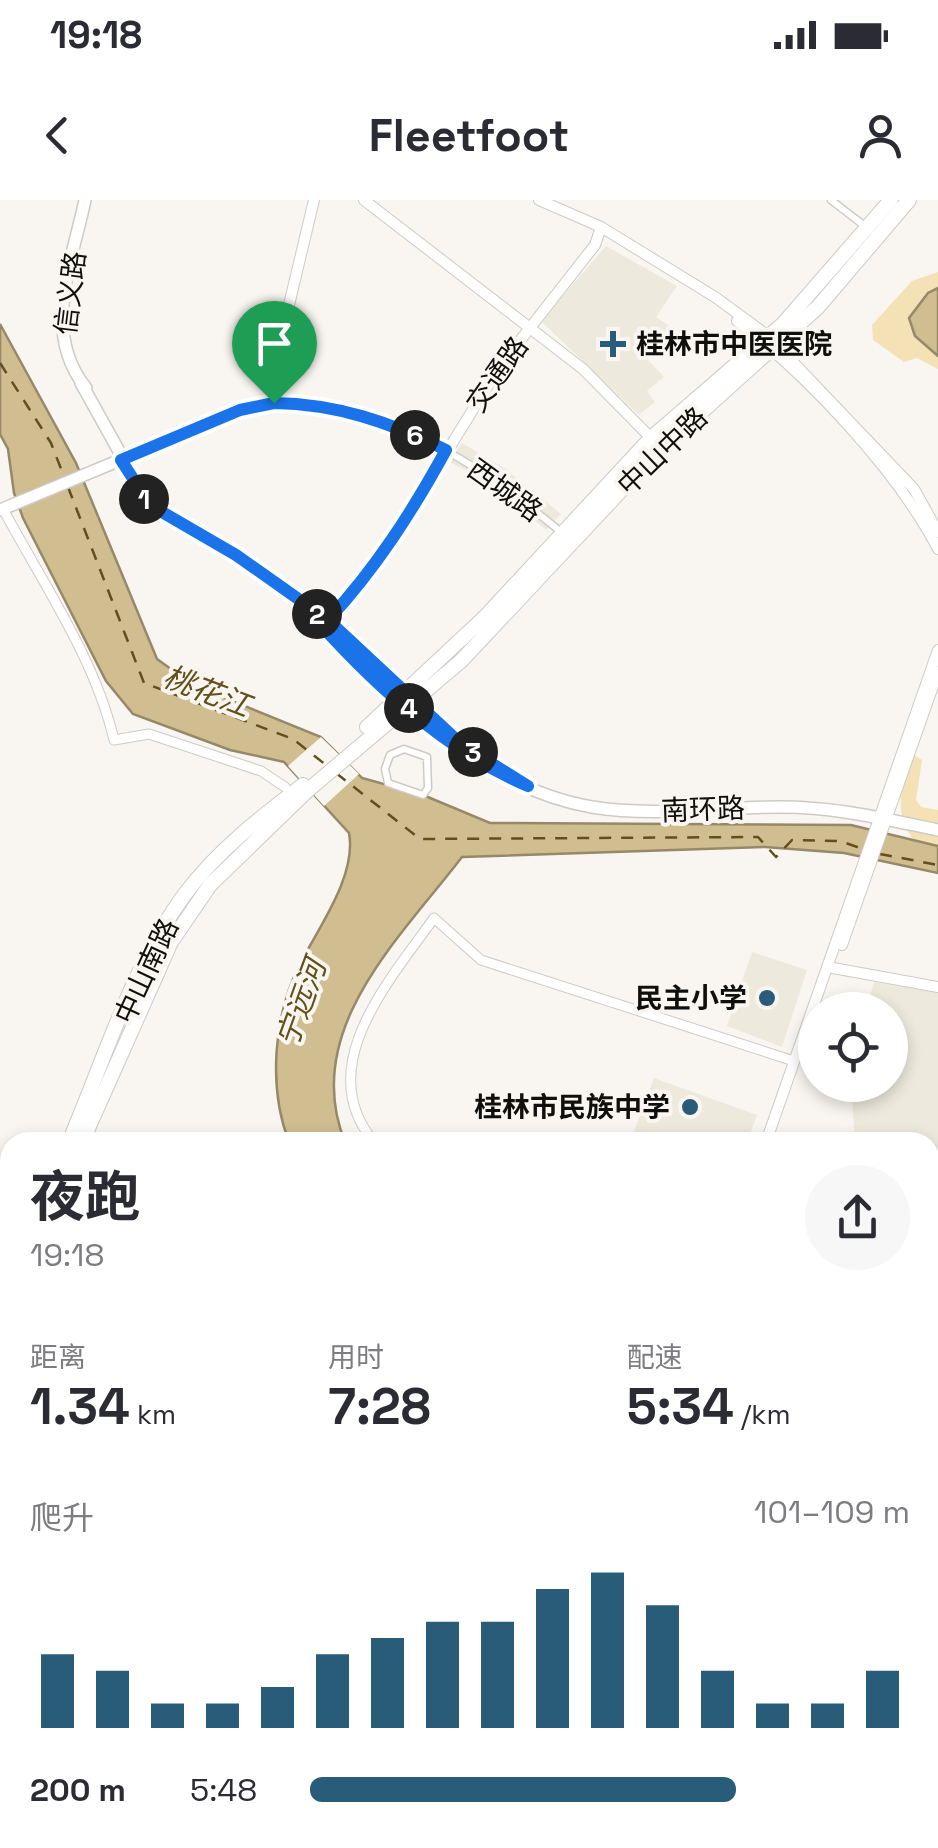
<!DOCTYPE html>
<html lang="zh">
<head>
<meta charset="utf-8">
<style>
  body { margin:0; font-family:"Space Grotesk","Noto Sans SC",sans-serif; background:#f7f7f7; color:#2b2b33; height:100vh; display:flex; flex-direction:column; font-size:38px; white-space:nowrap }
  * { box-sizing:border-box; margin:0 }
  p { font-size:32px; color:#7c7c81 }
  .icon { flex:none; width:55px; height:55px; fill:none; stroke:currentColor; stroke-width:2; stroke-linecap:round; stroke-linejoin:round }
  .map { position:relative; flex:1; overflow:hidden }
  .details { position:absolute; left:0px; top:932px; width:940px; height:718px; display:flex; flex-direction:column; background:#fff; border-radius:30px 30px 0 0; box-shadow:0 5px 15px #0003 }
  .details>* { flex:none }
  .tools { position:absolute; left:798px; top:792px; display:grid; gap:20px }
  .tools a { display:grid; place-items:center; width:110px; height:110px; border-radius:50%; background:#fff; box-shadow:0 5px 15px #0003; font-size:50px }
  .pin { position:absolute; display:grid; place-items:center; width:85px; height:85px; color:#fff; margin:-102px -42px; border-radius:50% 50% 50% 0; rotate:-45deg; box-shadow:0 0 10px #0007 }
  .pin .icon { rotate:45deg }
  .km { position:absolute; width:50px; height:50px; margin:-25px; border-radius:50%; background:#222; color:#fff; font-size:28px; line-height:50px; text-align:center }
  .round { display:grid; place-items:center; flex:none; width:105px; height:105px; border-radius:52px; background:#f7f7f7 }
  .headline { display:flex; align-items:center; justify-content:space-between; height:170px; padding:0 30px }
  h1 { font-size:55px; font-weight:700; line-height:75px }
  .figures { display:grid; grid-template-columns:repeat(3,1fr); gap:15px; height:170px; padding:10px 30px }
  .figures div { display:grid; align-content:center }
  .figures b { font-size:50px; font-weight:700 }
  .figures small { font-size:28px; font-weight:400 }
  .figures p { font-size:28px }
  .chart { height:280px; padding:20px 30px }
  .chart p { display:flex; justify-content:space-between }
  .chart svg { width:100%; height:180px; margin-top:10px; stroke:#295c79; stroke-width:6 }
  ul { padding:0 30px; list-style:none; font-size:32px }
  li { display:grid; grid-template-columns:160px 120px 1fr; align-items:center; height:75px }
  li i { height:25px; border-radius:12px; background:#295c79 }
  .status { display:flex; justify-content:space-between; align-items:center; height:70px; padding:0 50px; background:#fff; direction:ltr }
  .status svg { height:28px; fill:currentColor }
  header { display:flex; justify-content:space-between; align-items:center; height:130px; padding:0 30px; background:#fff; font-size:45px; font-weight:700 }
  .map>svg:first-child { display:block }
</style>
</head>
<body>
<div class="status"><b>19:18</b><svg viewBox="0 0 49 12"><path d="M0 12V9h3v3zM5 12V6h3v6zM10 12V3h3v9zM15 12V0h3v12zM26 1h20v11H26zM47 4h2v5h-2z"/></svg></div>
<header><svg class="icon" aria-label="back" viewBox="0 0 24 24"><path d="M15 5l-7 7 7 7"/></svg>Fleetfoot<svg class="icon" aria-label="person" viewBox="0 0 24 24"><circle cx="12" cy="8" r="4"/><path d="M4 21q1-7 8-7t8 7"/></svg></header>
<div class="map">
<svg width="938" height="1648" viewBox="0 0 938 1648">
  <rect width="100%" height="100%" fill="#f9f6f1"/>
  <!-- built -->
  <g fill="#ede9dd">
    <path d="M606,46L677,86L656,117L672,128L648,160L664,177L647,191L655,202L639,215L541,121Z"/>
    <path d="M462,243L506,269L561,314L546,330L489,282L449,262Z"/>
    <path d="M752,752L807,770L782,847L727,826Z"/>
    <path d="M874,782L938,793V1046H930V942H855L851,885H890V810H866Z"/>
    <path d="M654,878L757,915L747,942H630Z"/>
    <rect x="78" y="1640" width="161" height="8"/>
  </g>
  <!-- green -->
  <g fill="#f4e1b5">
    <path d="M938,72V169L917,158L904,162L873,140L872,125L912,81Z"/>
    <path d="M915,556L922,560L916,600L921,607L938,610V646L915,641C893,617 899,581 915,556Z"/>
  </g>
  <!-- water -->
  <g fill="#d0bd90" stroke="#968969" stroke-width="2.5">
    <path d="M938,88V156L915,136L909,118L928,93Z"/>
    <path d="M0,124L76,263L157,459L193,485L321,537L362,578L423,595L490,623L851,625L938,646V673L844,653L765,647L462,657C400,738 300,831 345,942H289C268,887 273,815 301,762C319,727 357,675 349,633L284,562L230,550L133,514L106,481L23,318L14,293L8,249L0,234Z"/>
  </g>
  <!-- pier -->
  <path fill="#f9f6f1" d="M321,537L359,574L324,606L288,566Z"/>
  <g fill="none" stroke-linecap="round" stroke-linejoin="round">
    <!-- ferry -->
    <g stroke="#634f1a" stroke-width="2.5" stroke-dasharray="12 10" stroke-linecap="butt">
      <path d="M0,163L51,243L65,279"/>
      <path d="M68,287L144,483L293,539L326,565"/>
      <path d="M336,573L420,639L758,637L776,657L792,640L840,641L863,649"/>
      <path d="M880,654L938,665"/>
    </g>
    <defs>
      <g id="pedestrian">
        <path d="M831,0L866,27"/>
        <path d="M274,203C389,204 475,261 561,332"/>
        <path d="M404,549L427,557L428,588L423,595L388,583L385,569L390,555Z"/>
      </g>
      <g id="minor">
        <path d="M3,309C42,382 95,458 114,540L149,534L261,571L285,587"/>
        <path d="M374,942C311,867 390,780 434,718L481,760L794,861"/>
        <path d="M930,1053L938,1052"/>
        <path d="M930,1352L938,1363"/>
        <path d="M70,1640V1648"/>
      </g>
      <g id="tertiary">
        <path d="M364,0L583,169L651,238"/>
        <path d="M539,0L601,27L715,97L768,136L914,289L938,332"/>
        <path d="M737,121C808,176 897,270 938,349"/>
        <path d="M128,257L240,210L274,203L283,130L314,0"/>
        <path d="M328,420L378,363L500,166L595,45L601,27"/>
        <path d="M842,745L938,472"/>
        <path d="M833,768L938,787"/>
        <path d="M766,942L938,450"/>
        <path d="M0,990L10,994"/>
        <path d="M930,1293L938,1291"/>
        <path d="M814,1648L815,1640"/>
        <path d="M857,1648L863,1640"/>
      </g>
      <g id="secondary">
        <path d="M85,0C72,62 41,133 86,188"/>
        <path d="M81,183L149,305L237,355L328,420L431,518"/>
        <path d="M0,310L125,258"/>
        <path d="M304,406C376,489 479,588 592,607C653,617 719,607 781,607C837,607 884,619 938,630"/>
        <path d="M405,1648V1640"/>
        <path d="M414,1648V1640"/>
      </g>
      <g id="primary">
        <path d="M0,1569H10"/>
        <path d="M0,1592H10"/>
      </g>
      <g id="trunk">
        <path d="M367,527L486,416L651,238L783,124L891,0"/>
        <path d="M69,942C104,861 132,766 185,694C217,651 261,617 303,585"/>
        <path d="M82,942L171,742L210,685L307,591L461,461L658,251L818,107L909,0"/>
        <path d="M0,1101L10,1079"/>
        <path d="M0,1130L10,1107"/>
        <path d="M930,1565H938"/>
        <path d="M930,1576H938"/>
        <path d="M0,1577H10"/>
      </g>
    </defs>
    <!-- pedestrian casing -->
    <use href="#pedestrian" stroke="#cdcbc6" stroke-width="9"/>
    <!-- minor casing -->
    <use href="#minor" stroke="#cdcbc6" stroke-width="11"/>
    <!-- tertiary casing -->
    <use href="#tertiary" stroke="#cdcbc6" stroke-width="12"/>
    <!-- secondary casing -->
    <use href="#secondary" stroke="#cdcbc6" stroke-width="14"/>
    <!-- primary casing -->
    <use href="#primary" stroke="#cdcbc6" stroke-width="15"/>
    <!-- trunk casing -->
    <use href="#trunk" stroke="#cdcbc6" stroke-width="16"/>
    <!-- pedestrian -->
    <use href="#pedestrian" stroke="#fff" stroke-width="6"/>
    <!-- minor -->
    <use href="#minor" stroke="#fff" stroke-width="9"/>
    <!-- tertiary -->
    <use href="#tertiary" stroke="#fff" stroke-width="10"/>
    <!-- secondary -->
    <use href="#secondary" stroke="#fff" stroke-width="11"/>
    <!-- primary -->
    <use href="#primary" stroke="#fff" stroke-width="12"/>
    <!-- trunk -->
    <use href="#trunk" stroke="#fff" stroke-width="14"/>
  </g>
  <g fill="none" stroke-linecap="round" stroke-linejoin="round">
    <defs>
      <path id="route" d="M274,203L240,210L121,260L150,305L236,355L328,420L462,545L528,586C441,549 366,477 304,406L328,420C376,368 412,312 446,250C390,222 337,204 274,203"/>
    </defs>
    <!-- route casing -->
    <use href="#route" stroke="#fff" stroke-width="20"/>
    <!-- route -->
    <use href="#route" stroke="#1a73e8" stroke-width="12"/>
  </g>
  <!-- markers -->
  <g fill="#295c79" stroke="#f9f6f1" stroke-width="4">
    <path d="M608 129h10v10h10v10h-10v10h-10v-10h-10v-10h10z"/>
    <circle cx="767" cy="798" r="10"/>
    <circle cx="690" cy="907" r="10"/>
  </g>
  <g text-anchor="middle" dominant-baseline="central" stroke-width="8" stroke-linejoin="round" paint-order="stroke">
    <!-- street labels -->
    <g font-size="28" fill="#0f0f0d" stroke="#f9f6f1">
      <text transform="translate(70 93) rotate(-83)">信义路</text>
      <text transform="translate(497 174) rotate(-55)">交通路</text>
      <text transform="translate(662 251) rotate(-44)">中山中路</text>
      <text transform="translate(505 290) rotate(36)">西城路</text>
      <text transform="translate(703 609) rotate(-2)">南环路</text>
      <text transform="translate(146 771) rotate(-65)">中山南路</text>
    </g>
    <!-- poi labels -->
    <g font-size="28" font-weight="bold" fill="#0f0f0d" stroke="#f9f6f1" text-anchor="end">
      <text x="636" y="144" text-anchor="start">桂林市中医医院</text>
      <text x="747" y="798">民主小学</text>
      <text x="670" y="907">桂林市民族中学</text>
    </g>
    <!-- water labels -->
    <g font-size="30" font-style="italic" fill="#634f1a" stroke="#f9f6f1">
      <text transform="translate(207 491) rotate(21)">桃花江</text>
      <text transform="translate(301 803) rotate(-70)">宁远河</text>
    </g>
  </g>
</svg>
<div class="tools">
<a><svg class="icon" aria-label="locate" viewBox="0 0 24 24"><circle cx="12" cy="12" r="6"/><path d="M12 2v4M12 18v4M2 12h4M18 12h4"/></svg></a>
</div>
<div class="pin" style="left:274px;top:203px;background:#1e9e55"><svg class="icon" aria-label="arrive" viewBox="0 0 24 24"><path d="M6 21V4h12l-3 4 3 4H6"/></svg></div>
<b class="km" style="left:144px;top:299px">1</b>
<b class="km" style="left:317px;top:414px">2</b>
<b class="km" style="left:473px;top:552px">3</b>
<b class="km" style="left:409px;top:508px">4</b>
<b class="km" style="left:415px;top:235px">6</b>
<section class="details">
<div class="headline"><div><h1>夜跑</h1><p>19:18</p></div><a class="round"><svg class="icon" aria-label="share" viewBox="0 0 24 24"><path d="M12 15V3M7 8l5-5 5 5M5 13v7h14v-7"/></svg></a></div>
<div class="figures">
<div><p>距离</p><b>1.34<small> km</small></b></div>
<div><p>用时</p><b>7:28</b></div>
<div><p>配速</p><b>5:34<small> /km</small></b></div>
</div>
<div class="chart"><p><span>爬升</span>101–109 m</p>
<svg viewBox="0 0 160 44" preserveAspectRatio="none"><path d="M5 44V26M15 44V30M25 44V38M35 44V38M45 44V34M55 44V26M65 44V22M75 44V18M85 44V18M95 44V10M105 44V6M115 44V14M125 44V30M135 44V38M145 44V38M155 44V30"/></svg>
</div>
<ul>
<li><b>200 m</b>5:48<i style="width:71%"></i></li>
</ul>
</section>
</div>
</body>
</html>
